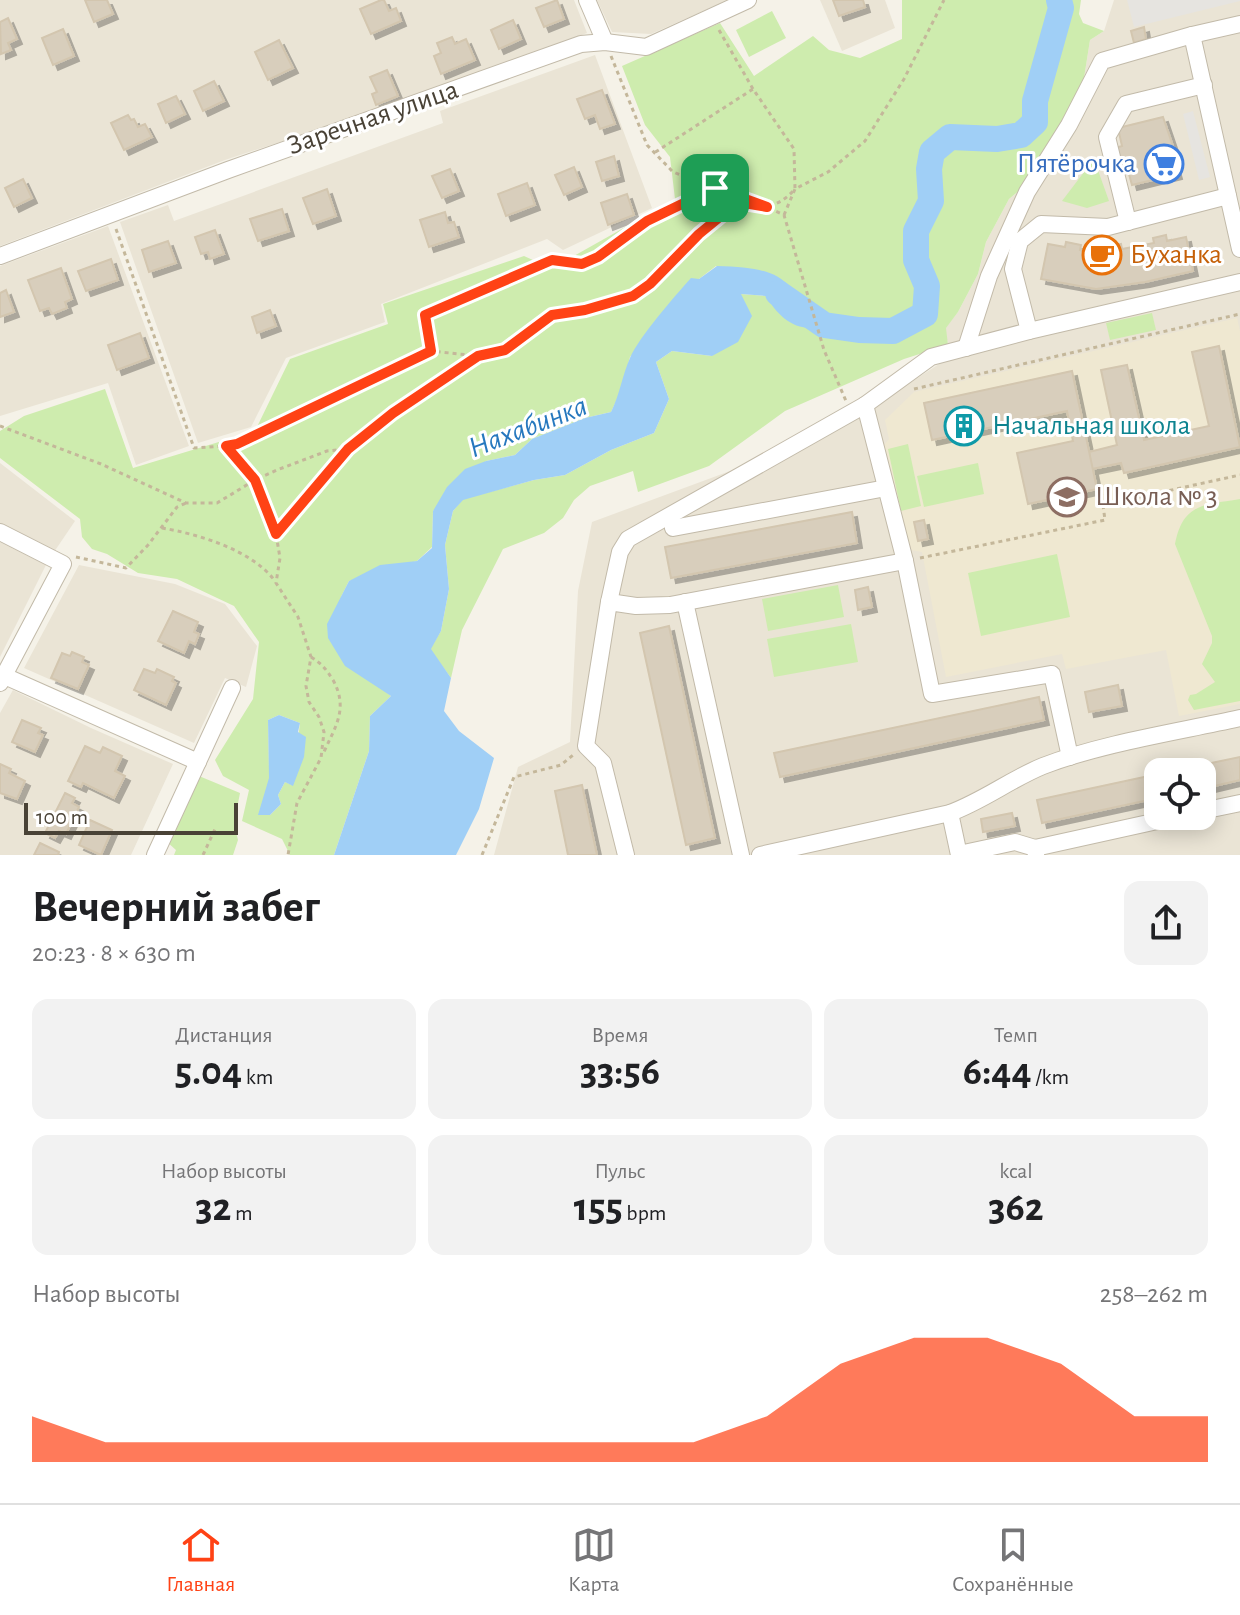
<!DOCTYPE html>
<html lang="ru">
<head>
<meta charset="utf-8">
<style>
  body { margin:0; font-family:"Alegreya Sans",sans-serif; background:#f2f2f2; color:#202124; height:100vh; display:flex; flex-direction:column; font-size:30px; white-space:nowrap }
  * { box-sizing:border-box; margin:0 }
  p { font-size:26px; color:#757577 }
  .icon { flex:none; width:44px; height:44px; fill:none; stroke:currentColor; stroke-width:2; stroke-linecap:round; stroke-linejoin:round }
  .map { position:relative; height:855px; overflow:hidden }
  .drawer { display:flex; flex-direction:column; background:#fff; flex:1 }
  .drawer>* { flex:none }
  .tools { position:absolute; left:1144px; top:758px; display:grid; gap:16px }
  .tools a { display:grid; place-items:center; width:72px; height:72px; border-radius:16px; background:#fff; box-shadow:0 4px 20px #0003; font-size:40px }
  .scale { position:absolute; left:24px; bottom:20px; width:214px; box-sizing:border-box; padding-left:8px; border:4px solid #494236; border-top:0; font-size:22px; line-height:28px; white-space:nowrap; color:#494236; -webkit-text-stroke:6px #fff; paint-order:stroke }
  .pin { position:absolute; display:grid; place-items:center; width:68px; height:68px; color:#fff; margin:-34px; border-radius:16px; box-shadow:0 4px 12px #0006 }
  .round { display:grid; place-items:center; flex:none; width:84px; height:84px; border-radius:16px; background:#f2f2f2 }
  .head { display:flex; align-items:center; justify-content:space-between; height:136px; padding:0 32px }
  h1 { font-size:44px; font-weight:700; line-height:60px }
  .metrics { display:grid; grid-template-columns:repeat(3,1fr); gap:12px; height:136px; padding:8px 32px }
  .metrics div { display:grid; align-content:center; border-radius:16px; background:#f2f2f2; text-align:center }
  .metrics b { font-size:40px; font-weight:700 }
  .metrics small { font-size:22px; font-weight:400 }
  .metrics p { font-size:22px }
  .chart { height:224px; padding:16px 32px }
  .chart p { display:flex; justify-content:space-between }
  .chart svg { width:100%; height:144px; margin-top:8px; fill:#ff4215; opacity:.7 }
  .tabs { display:flex; justify-content:space-around; align-items:center; height:112px; border-top:2px solid #e0e0e0; background:#fff; font-size:22px; color:#757577 }
  .tabs a { display:grid; justify-items:center; gap:4px }
  .tabs .active { color:#ff4215 }
  .map>svg:first-child { display:block }
</style>
</head>
<body>
<div class="map">
<svg width="1240" height="855" viewBox="0 0 1240 855">
  <defs>
    <filter id="shadow"><feDropShadow dx="5" dy="5" stdDeviation="0" flood-color="#0004"/></filter>
  </defs>
  <rect width="100%" height="100%" fill="#f5f2e8"/>
  <!-- residential -->
  <g fill="#eae4d5" fill-rule="evenodd">
    <path d="M0,0H574L587,33L424,95L225,160L0,246Z"/>
    <path d="M597,0H728L651,34L612,32Z"/>
    <path d="M820,0H885L895,28L842,51Z"/>
    <path d="M1114,0H1240V855H494L518,767L570,742L578,591L592,522L833,433L939,364L948,345L945,328L958,312L978,274L986,242L994,227L1009,199L1035,177L1081,97L1090,40L1104,31ZM1158,772H1202V816H1158Z"/>
    <path d="M595,55L652,208L563,250L547,239L381,304L385,322L286,358L251,427L198,443L120,222L168,205L174,221L443,123L440,111Z"/>
    <path d="M108,226L189,446L136,465L108,383L0,416V266Z"/>
    <path d="M0,463L75,521L54,552L0,524Z"/>
    <path d="M0,542L46,565L0,657Z"/>
    <path d="M79,565L175,584L225,604L257,646L246,687L225,678L194,743L24,668Z"/>
    <path d="M13,690L91,728L173,764L131,855H0V713Z"/>
  </g>
  <!-- education -->
  <path fill="#efe8d1" d="M1237,318L1240,331V704L1179,716L1166,650L1066,669L1062,654L946,677L922,552L905,549L884,445L889,439L885,420L914,392Z"/>
  <!-- green -->
  <g fill="#ceecae" fill-rule="evenodd">
    <path d="M902,0H1081L1079,14L1083,23L1104,31L1090,40L1081,97L1035,177L1009,199L986,242L978,274L958,312L946,328L948,345L904,359L785,411L709,466L638,492L633,471L590,486L574,500L563,518L544,533L503,549L462,630L451,678L430,649L441,631L449,589L445,545L453,511L463,499L534,480L565,475L611,450L654,433L669,399L656,362L672,351L712,356L741,294L766,296L803,304L716,266L699,279L630,357L621,391L611,412L585,418L532,439L515,455L486,461L433,511L432,547L417,561L349,581L341,597L385,691L391,696L370,716L369,751L334,855H290L282,839L242,821L249,790L223,776L215,760L253,699L259,642L234,606L177,579L138,573L107,554L92,549L82,537L80,519L0,458V431L24,416L105,389L133,468L255,431L290,359L388,324L383,304L524,256L544,265L565,261L675,199L670,157L645,125L622,66L720,23L754,76L813,36L829,50L860,58L902,39ZM279,715L300,723L292,785L285,782L278,795L281,804L270,815L268,720Z"/>
    <path d="M772,11L786,38L749,57L736,30Z"/>
    <path d="M1094,159L1109,201L1087,208L1062,201Z"/>
    <path d="M1152,313L1156,330L1110,340L1106,323Z"/>
    <path d="M908,444L921,506L901,511L888,449Z"/>
    <path d="M978,463L984,494L924,507L917,476Z"/>
    <path d="M1240,499V701L1194,710L1188,700L1190,695L1196,694L1215,682L1202,664L1212,643V636L1175,544C1183,503 1204,505 1240,499Z"/>
    <path d="M1057,554L1070,617L981,636L968,573Z"/>
    <path d="M838,585L844,617L768,631L762,599Z"/>
    <path d="M851,624L858,662L774,677L767,639Z"/>
    <path d="M199,776L240,793L234,824L238,840L233,855H174L176,850L166,841Z"/>
  </g>
  <!-- parking -->
  <g fill="#e6e4e0">
    <path d="M1127,0H1240V1L1134,27Z"/>
    <path d="M1193,111L1210,177L1199,180L1183,114Z"/>
  </g>
  <!-- water -->
  <g fill="#a0cff6">
    <path d="M717,266C772,268 792,272 811,328C790,328 776,313 766,296L741,294L752,316L738,342L712,356L672,351L656,362L669,399L654,433L611,450L565,475L534,480L463,500L453,511L445,545L449,589L441,631L431,649L451,678L444,711L459,731L494,758L479,809L456,855H334L369,751L370,716L391,696L345,666L328,638L327,624L349,581L380,565L417,561L432,548L433,511L447,487L465,469L486,461L515,455L532,439L585,418L611,412C620,394 622,376 630,358C639,337 674,297 691,278L699,279Z"/>
    <path d="M279,715L300,723L298,732L306,737L304,757L293,786L285,782L278,795L281,804L270,815H258L269,778L268,720Z"/>
  </g>
  <g fill="none" stroke-linecap="round" stroke-linejoin="round">
    <!-- river -->
    <path stroke="#a0cff6" stroke-width="26" d="M778,293L824,325L859,330L893,331L925,314L927,286L916,260V231L931,201L929,169L932,152L950,137L997,139L1021,135L1035,122V101L1061,8L1059,0"/>
  </g>
  <!-- building -->
  <g fill="#d8cebc" stroke="#d3c6af" stroke-width="2" filter="url(#shadow)">
    <path d="M85,0H107L113,14L94,22Z"/>
    <path d="M381,0H384L389,11L396,8L401,21L371,34L360,9Z"/>
    <path d="M557,0L564,19L544,27L536,8Z"/>
    <path d="M833,0H863L865,7L839,16Z"/>
    <path d="M8,18L17,39L8,43L11,50L1,54L0,22Z"/>
    <path d="M513,20L521,39L499,49L491,30Z"/>
    <path d="M1144,27L1146,39L1134,43L1131,31Z"/>
    <path d="M63,29L74,56L53,65L42,38Z"/>
    <path d="M452,37L455,44L466,39L475,60L441,74L434,56L441,53L437,43Z"/>
    <path d="M279,40L293,68L268,80L255,52Z"/>
    <path d="M387,70L398,96L376,105L372,94L377,92L370,77Z"/>
    <path d="M214,81L224,101L203,111L194,91Z"/>
    <path d="M602,90L615,124L600,129L595,115L585,119L577,99Z"/>
    <path d="M176,96L185,114L166,123L158,104Z"/>
    <path d="M128,115L131,120L134,119L138,127L145,124L152,137L124,150L111,123Z"/>
    <path d="M1163,117L1176,155L1172,156L1177,174L1132,185L1127,167L1120,169L1115,148L1122,146L1118,128Z"/>
    <path d="M614,156L619,176L602,181L596,162Z"/>
    <path d="M574,167L582,187L564,195L555,175Z"/>
    <path d="M450,169L459,191L442,198L432,176Z"/>
    <path d="M23,179L32,198L14,207L5,188Z"/>
    <path d="M527,183L535,205L506,216L498,194Z"/>
    <path d="M327,189L336,216L313,224L303,198Z"/>
    <path d="M627,194L634,215L608,225L601,203Z"/>
    <path d="M282,209L289,231L258,241L250,219Z"/>
    <path d="M445,212L448,223L454,222L459,237L429,247L420,220Z"/>
    <path d="M215,230L224,254L210,259L208,252L201,254L195,237Z"/>
    <path d="M1166,235L1167,241L1186,237L1193,271L1145,282L1096,289L1041,279L1048,244L1065,247L1066,242L1081,245L1080,250L1094,254L1107,251L1106,247L1121,244L1122,249L1154,243L1153,238Z"/>
    <path d="M168,241L176,263L149,272L142,250Z"/>
    <path d="M111,259L118,280L86,291L78,271Z"/>
    <path d="M61,268L72,299L65,302L67,308L52,314L49,308L40,311L28,280Z"/>
    <path d="M6,290L14,312L0,317V293Z"/>
    <path d="M270,310L276,326L257,333L252,317Z"/>
    <path d="M140,333L149,358L117,370L108,345Z"/>
    <path d="M1219,346L1240,447L1124,473L1121,463L1092,469L1089,452L1117,445L1101,370L1127,365L1144,440L1209,426L1192,352Z"/>
    <path d="M1072,371L1097,489L1028,504L1017,453L1073,441L1067,411L932,440L924,403Z"/>
    <path d="M852,512L857,543L671,578L665,547Z"/>
    <path d="M924,520L928,539L918,541L914,522Z"/>
    <path d="M868,587L872,607L858,610L855,590Z"/>
    <path d="M173,611L198,622L194,632L199,634L195,644L189,641L184,653L158,641Z"/>
    <path d="M669,626L715,838L686,845L640,633Z"/>
    <path d="M72,652L84,657L82,662L89,665L78,689L51,678L62,653L70,656Z"/>
    <path d="M144,669L155,673L157,669L174,677L172,681L176,683L166,705L134,690Z"/>
    <path d="M1118,685L1122,706L1089,712L1085,692Z"/>
    <path d="M1039,697L1044,720L780,777L774,753Z"/>
    <path d="M22,720L41,728L38,733L43,735L35,752L12,742Z"/>
    <path d="M85,746L100,753L103,747L122,756L115,771L125,776L114,798L83,783L81,787L68,781Z"/>
    <path d="M1240,757V780L1202,789V772H1168Z"/>
    <path d="M0,764L11,769L9,773L25,781L17,799L0,793Z"/>
    <path d="M1158,774V798L1042,823L1037,800Z"/>
    <path d="M582,785L597,855H568L555,791Z"/>
    <path d="M65,793L75,798L72,803L79,807L66,834L59,831L55,838L45,833Z"/>
    <path d="M1012,813L1015,826L983,832L981,819Z"/>
    <path d="M90,820L112,830L101,855L79,845Z"/>
    <path d="M40,843L59,852L58,855H34Z"/>
  </g>
  <g fill="none" stroke-linecap="round" stroke-linejoin="round">
    <defs>
      <g id="minor">
        <path d="M587,0L605,42"/>
        <path d="M1240,24L1192,35L1240,249"/>
        <path d="M1128,222L1107,137L1126,104L1204,85"/>
        <path d="M0,256L228,170L581,44L605,42L646,47L748,0"/>
        <path d="M1029,331L1240,282"/>
        <path d="M966,348L989,276L1027,192L1069,125L1102,61L1192,35"/>
        <path d="M865,405L905,561L932,694L1052,674L1070,757"/>
        <path d="M673,528L886,488"/>
        <path d="M0,532L63,564L0,683"/>
        <path d="M609,602L620,552L628,539L865,405L931,357L1029,331L1013,269L1020,241L1041,224L1108,227L1228,196"/>
        <path d="M685,602L741,855"/>
        <path d="M0,674L198,762"/>
        <path d="M1202,811L1240,803"/>
        <path d="M950,813L959,855"/>
        <path d="M959,854L1015,842L1035,848"/>
        <path d="M155,855L232,688"/>
        <path d="M626,855L603,763L586,746L609,602L636,606L670,605L905,561"/>
        <path d="M760,855L950,813C983,801 1011,779 1043,766C1103,743 1177,732 1240,718"/>
        <path d="M1036,855L1035,848L1180,816"/>
      </g>
    </defs>
    <!-- minor casing -->
    <use href="#minor" stroke="#c2baa9" stroke-width="18"/>
    <!-- path -->
    <g stroke="#c4b79a" stroke-width="3" stroke-dasharray="4 4" stroke-linecap="butt">
      <path d="M719,30L753,89"/>
      <path d="M611,56L647,145L673,172L758,204"/>
      <path d="M769,208L784,215L824,350L846,401"/>
      <path d="M784,215L795,189L828,172L865,141L904,79L944,0"/>
      <path d="M116,229L194,448L226,446L255,480L276,534L280,558L276,583L298,617L311,657L306,686L309,702L319,717L324,732L321,758L297,803L288,855"/>
      <path d="M431,351L425,315L552,260L582,264L598,257L647,221L715,188"/>
      <path d="M914,389L1240,314"/>
      <path d="M0,426L101,464L186,503H217L255,480L277,470L327,451L348,449L276,534"/>
      <path d="M226,446L237,444L431,351L478,356L505,350L552,315L585,310L633,296L650,284L699,234L738,202C764,207 776,210 795,189L794,149L753,89L654,153"/>
      <path d="M348,449L393,413L478,356"/>
      <path d="M162,528C198,534 252,550 275,581"/>
      <path d="M76,557L126,568L148,545L177,507L186,503"/>
      <path d="M920,558L1105,520L1103,505L1240,475"/>
      <path d="M311,657C322,664 326,669 333,680C349,709 335,727 323,754"/>
      <path d="M203,855L216,827"/>
      <path d="M482,855L514,777L561,765L573,755"/>
    </g>
    <!-- minor -->
    <use href="#minor" stroke="#fff" stroke-width="16"/>
  </g>
  <g fill="none" stroke-linecap="round" stroke-linejoin="round">
    <defs>
      <path id="route" d="M715,188L767,207L738,202L699,234L650,284L633,296L585,310L552,315L505,350L478,356L393,413L348,449L276,534L255,480L226,446L237,444L431,351L425,315L552,260L582,264L598,257L647,221Z"/>
    </defs>
    <!-- route casing -->
    <use href="#route" stroke="#fff" stroke-width="16"/>
    <!-- route -->
    <use href="#route" stroke="#ff4215" stroke-width="10"/>
  </g>
  <!-- icons -->
  <defs>
    <symbol id="supermarket-ring" viewBox="-11 -11 22 22"><circle r="9.5" fill="#fff" stroke="#3f7fe0" stroke-width="1.5"/><path d="M-6-5.5h2.5l.6 2H6L4.5 2H-2.5L-4.4-4H-6ZM-1.5 3.2a1.3 1.3 0 1 0 .1 0ZM3 3.2a1.3 1.3 0 1 0 .1 0Z" fill="#3f7fe0"/></symbol>
    <symbol id="cafe-ring" viewBox="-11 -11 22 22"><circle r="9.5" fill="#fff" stroke="#e8710a" stroke-width="1.5"/><path d="M-5.5-4.5H6V0H3Q3 3.5 0 3.5H-2.5Q-5.5 3.5-5.5 0ZM3-3.2v2h1.7v-2ZM-6 4.5H4V6H-6Z" fill="#e8710a"/></symbol>
    <symbol id="building-ring" viewBox="-11 -11 22 22"><circle r="9.5" fill="#fff" stroke="#0f9aa8" stroke-width="1.5"/><path d="M-4-6H4V6H1V3H-1V6H-4ZM-2.5-4.3h1.7v1.8h-1.7ZM.8-4.3h1.7v1.8H.8ZM-2.5-1h1.7V.8h-1.7ZM.8-1h1.7V.8H.8Z" fill="#0f9aa8"/></symbol>
    <symbol id="school-ring" viewBox="-11 -11 22 22"><circle r="9.5" fill="#fff" stroke="#8d6e63" stroke-width="1.5"/><path d="M0-5L7-2L0 1L-7-2ZM-4 1L0 2.5L4 1V4Q0 6-4 4Z" fill="#8d6e63"/></symbol>
  </defs>
  <g fill-rule="evenodd">
    <use href="#supermarket-ring" x="1142" y="142" width="44" height="44"/>
    <use href="#cafe-ring" x="1080" y="233" width="44" height="44"/>
    <use href="#building-ring" x="942" y="404" width="44" height="44"/>
    <use href="#school-ring" x="1045" y="475" width="44" height="44"/>
  </g>
  <g text-anchor="middle" dominant-baseline="central" stroke-width="6" stroke-linejoin="round" paint-order="stroke">
    <!-- street labels -->
    <g font-size="28" fill="#494236" stroke="#fff">
      <text transform="translate(373 118) rotate(-19)">Заречная улица</text>
    </g>
    <!-- shop labels -->
    <g font-size="28" fill="#366cbe" stroke="#fff" text-anchor="end">
      <text x="1136" y="164">Пятёрочка</text>
    </g>
    <!-- food labels -->
    <g font-size="28" fill="#c56008" stroke="#fff" text-anchor="start">
      <text x="1130" y="255">Буханка</text>
    </g>
    <!-- culture labels -->
    <g font-size="28" fill="#0d838f" stroke="#fff" text-anchor="start">
      <text x="992" y="426">Начальная школа</text>
    </g>
    <!-- education labels -->
    <g font-size="28" fill="#785e54" stroke="#fff" text-anchor="start">
      <text x="1095" y="497">Школа № 3</text>
    </g>
    <!-- water labels -->
    <g font-size="30" font-style="italic" fill="#2678be" stroke="#fff">
      <text transform="translate(528 427) rotate(-21)">Нахабинка</text>
    </g>
  </g>
</svg>
<div class="tools">
<a><svg class="icon" aria-label="locate" viewBox="0 0 24 24"><circle cx="12" cy="12" r="6"/><path d="M12 2v4M12 18v4M2 12h4M18 12h4"/></svg></a>
</div>
<div class="scale">100 m</div>
<div class="pin" style="left:715px;top:188px;background:#1e9e55"><svg class="icon" aria-label="arrive" viewBox="0 0 24 24"><path d="M6 21V4h12l-3 4 3 4H6"/></svg></div>
</div>
<section class="drawer">
<div class="head"><div><h1>Вечерний забег</h1><p>20:23 · 8 × 630 m</p></div><a class="round"><svg class="icon" aria-label="share" viewBox="0 0 24 24"><path d="M12 15V3M7 8l5-5 5 5M5 13v7h14v-7"/></svg></a></div>
<div class="metrics">
<div><p>Дистанция</p><b>5.04<small> km</small></b></div>
<div><p>Время</p><b>33:56</b></div>
<div><p>Темп</p><b>6:44<small> /km</small></b></div>
</div>
<div class="metrics">
<div><p>Набор высоты</p><b>32<small> m</small></b></div>
<div><p>Пульс</p><b>155<small> bpm</small></b></div>
<div><p>kcal</p><b>362</b></div>
</div>
<div class="chart"><p><span>Набор высоты</span>258–262 m</p>
<svg viewBox="0 0 160 44" preserveAspectRatio="none"><path d="M0 44V30L10 38L20 38L30 38L40 38L50 38L60 38L70 38L80 38L90 38L100 30L110 14L120 6L130 6L140 14L150 30L160 30V44z"/></svg>
</div>
</section>
<nav class="tabs">
<a class="active"><svg class="icon" aria-label="home" viewBox="0 0 24 24"><path d="M3 11l9-7 9 7M6 9v11h12V9"/></svg>Главная</a>
<a><svg class="icon" aria-label="map" viewBox="0 0 24 24"><path d="M3 6l6-2 6 2 6-2v14l-6 2-6-2-6 2zM9 4v14M15 6v14"/></svg>Карта</a>
<a><svg class="icon" aria-label="saved" viewBox="0 0 24 24"><path d="M7 4h10v16l-5-4-5 4z"/></svg>Сохранённые</a>
</nav>
</body>
</html>
